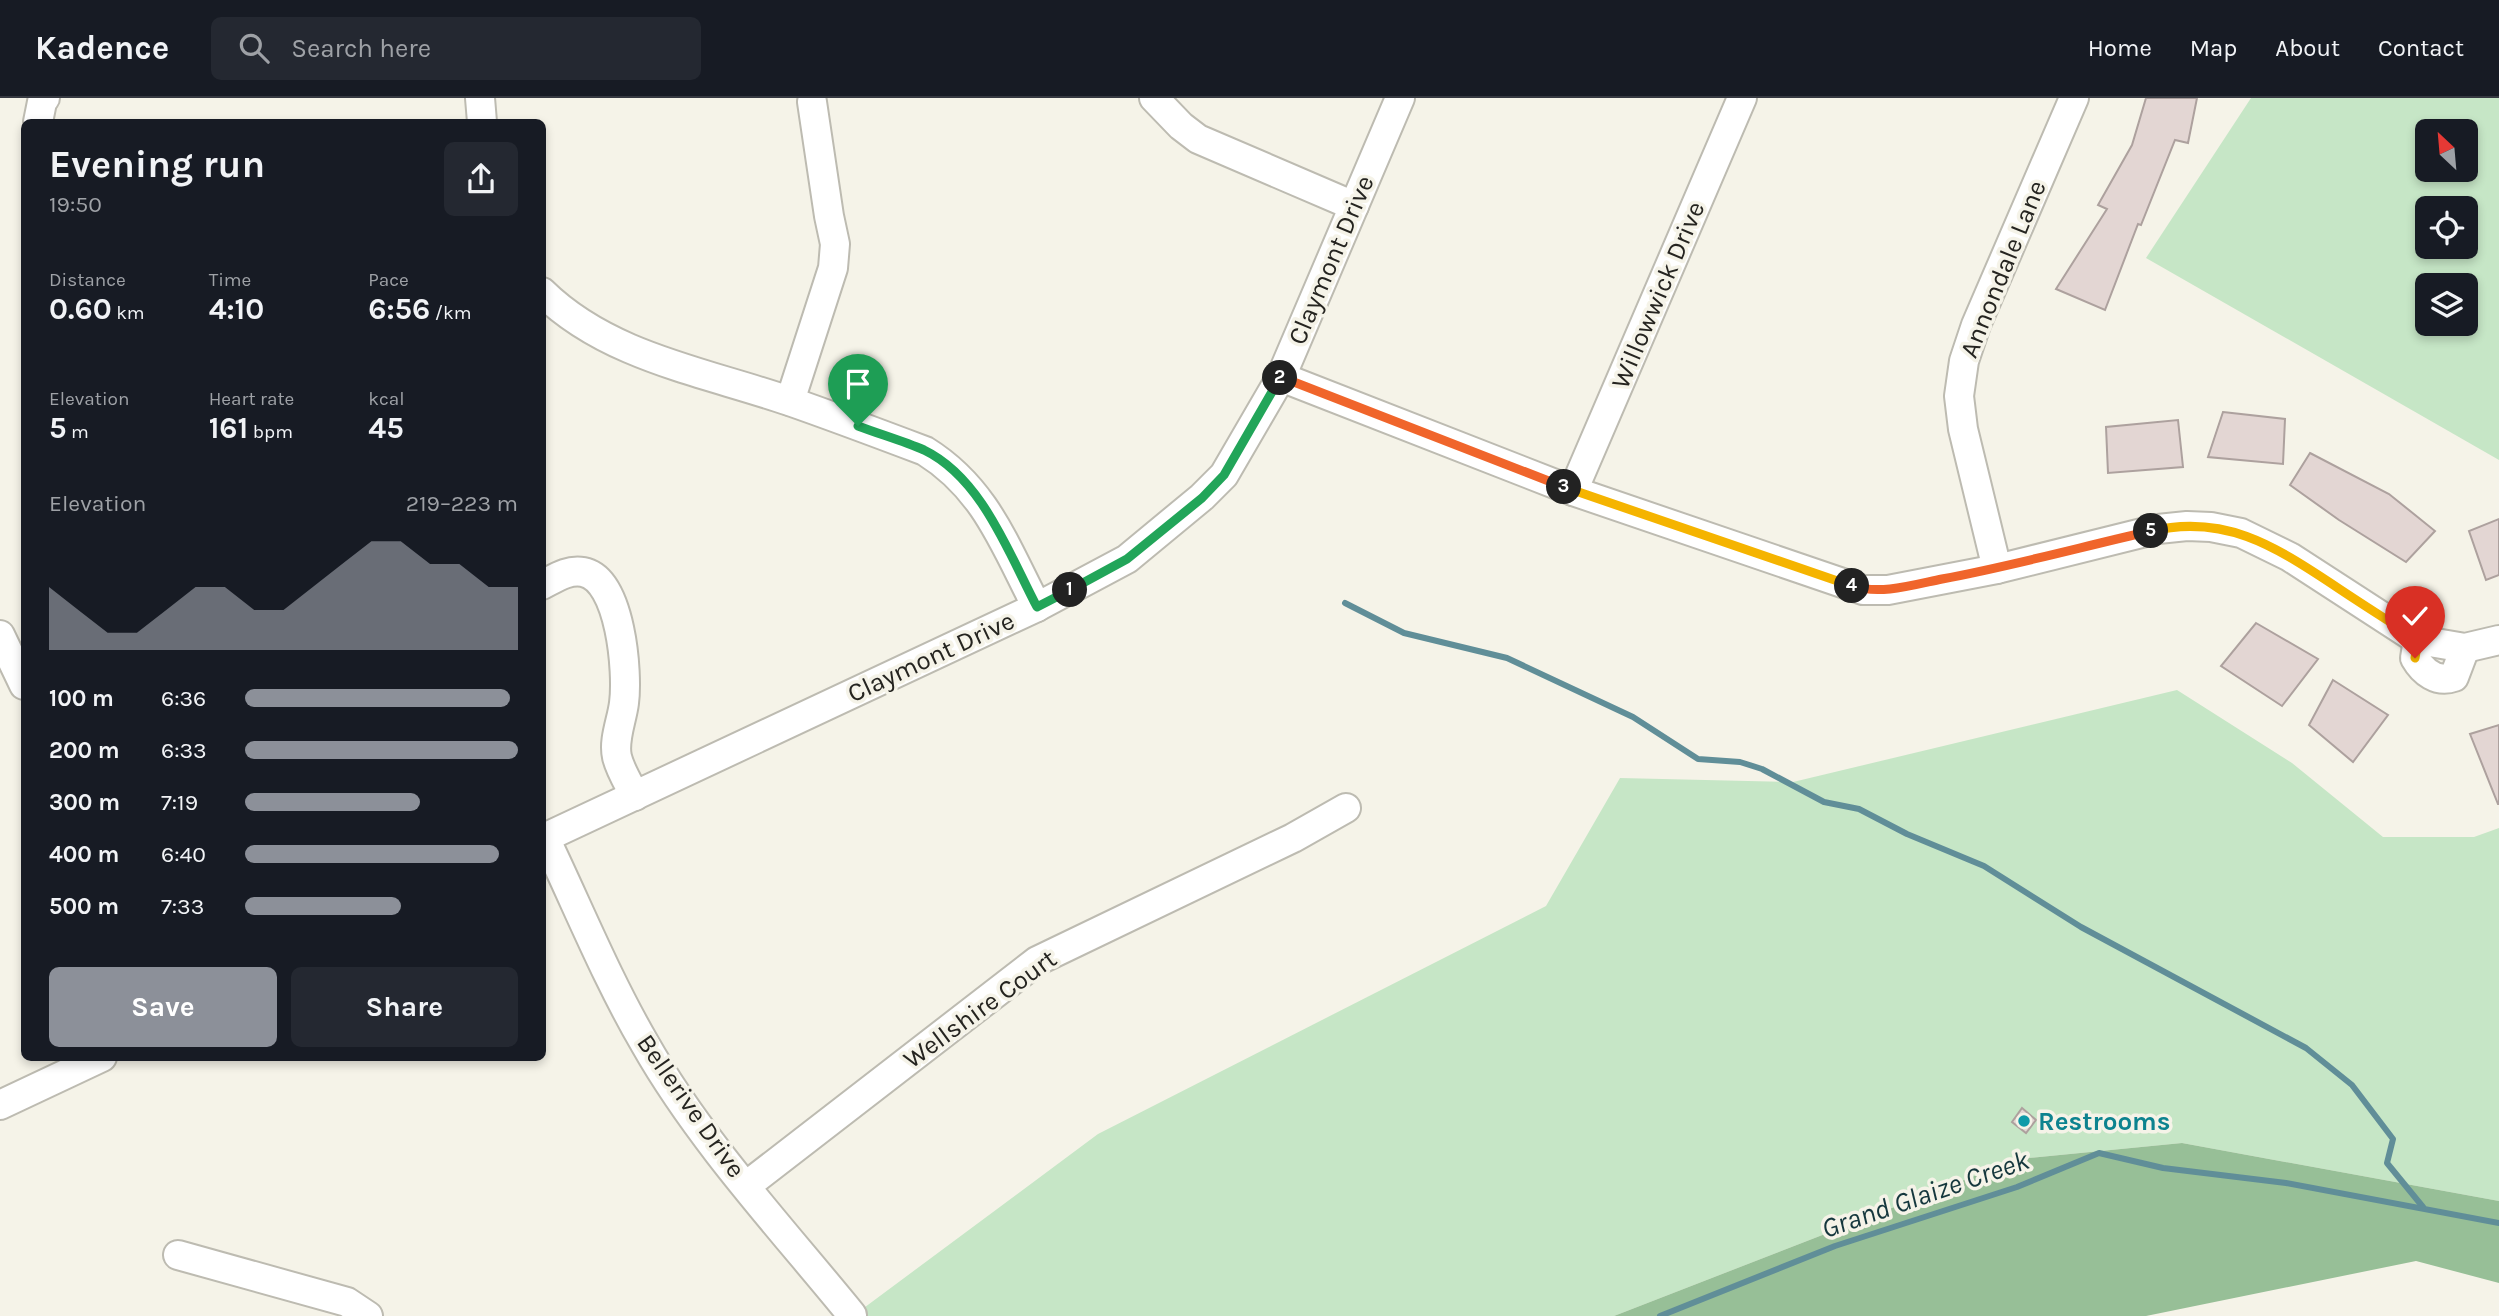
<!DOCTYPE html>
<html lang="en">
<head>
<meta charset="utf-8">
<style>
  body { margin:0; font-family:Karla,sans-serif; background:#242831; color:#f1f3f6; height:100vh; display:flex; flex-direction:column; font-size:26px; white-space:nowrap }
  * { box-sizing:border-box; margin:0 }
  p { font-size:23px; color:#9ea1a6 }
  .icon { flex:none; width:38px; height:38px; fill:none; stroke:currentColor; stroke-width:2; stroke-linecap:round; stroke-linejoin:round }
  .map { position:relative; flex:1; overflow:hidden }
  .side { position:absolute; left:21px; top:21px; width:525px; height:942px; display:flex; flex-direction:column; background:#171b24; border-radius:10px; box-shadow:0 4px 10px #0003 }
  .side>* { flex:none }
  .needle { width:46px; rotate:334deg }
  .fabs { position:absolute; left:2415px; top:21px; display:grid; gap:14px }
  .fabs a { display:grid; place-items:center; width:63px; height:63px; border-radius:10px; background:#171b24; box-shadow:0 4px 10px #0003; font-size:35px }
  .pin { position:absolute; display:grid; place-items:center; width:60px; height:60px; color:#fff; margin:-72px -30px; border-radius:50% 50% 50% 0; rotate:-45deg; box-shadow:0 0 7px #0007 }
  .pin .icon { rotate:45deg }
  .km { position:absolute; width:35px; height:35px; margin:-18px; border-radius:50%; background:#222; color:#fff; font-size:19px; line-height:35px; text-align:center }
  .round { display:grid; place-items:center; flex:none; width:74px; height:74px; border-radius:10px; background:#242831 }
  .head { display:flex; align-items:center; justify-content:space-between; height:119px; padding:0 28px }
  h1 { font-size:38px; font-weight:700; line-height:52px }
  .stats { display:grid; grid-template-columns:repeat(3,1fr); gap:10px; height:119px; padding:7px 28px }
  .stats div { display:grid; align-content:center }
  .stats b { font-size:30px; font-weight:700 }
  .stats small { font-size:19px; font-weight:400 }
  .stats p { font-size:19px }
  .chart { height:196px; padding:14px 28px }
  .chart p { display:flex; justify-content:space-between }
  .chart svg { width:100%; height:126px; margin-top:7px; fill:#8c9099; opacity:.7 }
  .primary-button { display:flex; gap:14px; margin-top:auto; padding:14px 28px }
  .primary-button a { flex:1; height:80px; border-radius:10px; background:#8c9099; color:#fff; font-size:28px; font-weight:700; line-height:80px; text-align:center }
  .primary-button a+a { background:#242831; color:#f1f3f6 }
  ul { padding:0 28px; list-style:none; font-size:23px }
  li { display:grid; grid-template-columns:112px 84px 1fr; align-items:center; height:52px }
  li i { height:18px; border-radius:9px; background:#8c9099 }
  header { display:flex; align-items:center; gap:42px; box-sizing:border-box; height:98px; padding:0 35px; background:#171b24; border-bottom:2px solid #363941 }
  header strong { font-size:33px }
  nav { display:flex; gap:38px; margin-inline-start:auto; font-size:24px }
  .search { width:490px; height:63px; background:#242831; display:flex; align-items:center; gap:18px; box-sizing:border-box; padding:0 24px; border-radius:10px; color:#9ea1a6; font-size:26px }
  .map>svg:first-child { display:block }
</style>
</head>
<body>
<header>
<strong>Kadence</strong>
<div class="search"><svg class="icon" aria-label="search" viewBox="0 0 24 24"><circle cx="10" cy="10" r="6"/><path d="M15 15l6 6"/></svg>Search here</div>
<nav><a>Home</a><a>Map</a><a>About</a><a>Contact</a></nav>
</header>
<div class="map">
<svg width="2499" height="1218" viewBox="0 0 2499 1218">
  <rect width="100%" height="100%" fill="#f5f3e8"/>
  <!-- green -->
  <g fill="#c6e6c6" fill-rule="evenodd">
    <path d="M2251,0H2499V362L2146,160ZM2466,33V72H2427V33ZM2427,110H2466V149H2427ZM2466,187V226H2427V187Z"/>
    <path d="M2177,592L2292,665L2383,739H2474L2499,730V1103L2182,1045L2018,1061L1614,1218H853L1098,1036L1546,808L1620,680L1793,684Z"/>
  </g>
  <!-- forest -->
  <path fill="#97bf97" d="M2182,1045L2499,1103V1185L2416,1163L2146,1218H1614L2018,1061Z"/>
  <g fill="none" stroke-linecap="round" stroke-linejoin="round">
    <!-- stream -->
    <g stroke="#608e98" stroke-width="6">
      <path d="M1345,505L1404,535L1507,560L1633,619L1698,661L1740,664L1762,671L1824,704L1859,711L1907,736L1984,768L2081,829L2306,950L2352,987L2393,1041L2387,1065L2423,1109"/>
      <path d="M1660,1218L1835,1148L2017,1089L2099,1055L2163,1070L2286,1085L2499,1125"/>
    </g>
  </g>
  <!-- building -->
  <g fill="#e3d6d3" stroke="#ada19e" stroke-width="2">
    <path d="M2146,0H2197L2188,45L2175,42L2141,127L2138,126L2105,212L2056,191L2107,111L2098,107L2132,47Z"/>
    <path d="M2223,314L2285,321L2283,366L2208,359Z"/>
    <path d="M2178,322L2183,369L2108,375L2106,329Z"/>
    <path d="M2310,355L2389,396L2435,433L2406,464L2339,422L2290,387Z"/>
    <path d="M2499,421V477L2486,482L2469,433Z"/>
    <path d="M2256,525L2318,561L2282,608L2221,568Z"/>
    <path d="M2333,582L2388,617L2353,664L2309,627Z"/>
    <path d="M2499,627V706H2498L2470,636Z"/>
    <path d="M2022,1010L2036,1022L2026,1035L2012,1024Z"/>
  </g>
  <g fill="none" stroke-linecap="round" stroke-linejoin="round">
    <defs>
      <g id="minor">
        <path d="M480,0L482,24"/>
        <path d="M1154,0L1181,28L1198,41L1354,108"/>
        <path d="M38,24L42,4L45,0"/>
        <path d="M542,194C608,259 705,274 789,303C835,319 880,336 925,353C986,391 1005,448 1037,509"/>
        <path d="M1281,279L1573,393L1863,492H1888L1997,471L2158,431L2187,428L2211,429L2241,435L2290,459L2418,542L2465,550L2499,542"/>
        <path d="M790,303L833,170L835,146L829,118L812,4"/>
        <path d="M1573,393L1742,0"/>
        <path d="M1997,471L1963,331L1959,298L1964,263L1976,227L2074,0"/>
        <path d="M542,487C554,481 568,471 583,474C621,481 628,575 624,605C622,622 613,642 617,659C620,672 629,686 635,698"/>
        <path d="M0,537L24,587"/>
        <path d="M2418,542L2415,560C2423,574 2437,585 2454,579L2465,550"/>
        <path d="M545,740C578,809 607,881 645,946C700,1043 782,1131 852,1217"/>
        <path d="M542,741L1037,509L1127,461L1202,399L1224,377L1281,279L1400,0"/>
        <path d="M0,1007L102,959"/>
        <path d="M746,1088L1037,863L1293,740L1346,710"/>
        <path d="M178,1157L347,1204L368,1218"/>
      </g>
    </defs>
    <!-- minor casing -->
    <use href="#minor" stroke="#bdbbb1" stroke-width="32"/>
    <!-- minor -->
    <use href="#minor" stroke="#fff" stroke-width="28"/>
  </g>
  <g fill="none" stroke-linecap="round" stroke-linejoin="round">
    <defs>
      <path id="split-1" d="M858,328C879,336 903,343 924,352C982,380 1009,456 1037,509L1070,492"/>
      <path id="split-2" d="M1070,492L1127,461L1202,400L1224,377L1280,280"/>
      <path id="split-3" d="M1280,280L1281,279L1564,389"/>
      <path id="split-4" d="M1564,389L1852,488"/>
      <path id="split-5" d="M1852,488C1881,497 1913,487 1942,481C2012,468 2081,449 2151,433"/>
      <path id="split-6" d="M2151,433C2224,416 2273,447 2332,486C2360,505 2389,523 2418,542L2415,560"/>
    </defs>
    <!-- split-1 casing -->
    <use href="#split-1" stroke="#fff" stroke-width="14"/>
    <!-- split-2 casing -->
    <use href="#split-2" stroke="#fff" stroke-width="14"/>
    <!-- split-3 casing -->
    <use href="#split-3" stroke="#fff" stroke-width="14"/>
    <!-- split-4 casing -->
    <use href="#split-4" stroke="#fff" stroke-width="14"/>
    <!-- split-5 casing -->
    <use href="#split-5" stroke="#fff" stroke-width="14"/>
    <!-- split-6 casing -->
    <use href="#split-6" stroke="#fff" stroke-width="14"/>
    <!-- split-1 -->
    <use href="#split-1" stroke="#22a559" stroke-width="9"/>
    <!-- split-2 -->
    <use href="#split-2" stroke="#22a559" stroke-width="9"/>
    <!-- split-3 -->
    <use href="#split-3" stroke="#f0652b" stroke-width="9"/>
    <!-- split-4 -->
    <use href="#split-4" stroke="#f5b400" stroke-width="9"/>
    <!-- split-5 -->
    <use href="#split-5" stroke="#f0652b" stroke-width="9"/>
    <!-- split-6 -->
    <use href="#split-6" stroke="#f5b400" stroke-width="9"/>
  </g>
  <!-- markers -->
  <circle fill="#0f9aa8" stroke="#f5f3e8" stroke-width="2.5" cx="2024" cy="1023" r="7"/>
  <g text-anchor="middle" dominant-baseline="central" stroke-width="7" stroke-linejoin="round" paint-order="stroke">
    <!-- street labels -->
    <g font-size="26" fill="#252420" stroke="#f5f3e8">
      <text transform="translate(1331 162) rotate(-67)">Claymont Drive</text>
      <text transform="translate(2003 171) rotate(-68)">Annondale Lane</text>
      <text transform="translate(1658 197) rotate(-67)">Willowwick Drive</text>
      <text transform="translate(931 559) rotate(-25)">Claymont Drive</text>
      <text transform="translate(980 911) rotate(-36)">Wellshire Court</text>
      <text transform="translate(691 1008) rotate(55)">Bellerive Drive</text>
    </g>
    <!-- culture labels -->
    <g font-size="26" font-weight="bold" fill="#0d838f" stroke="#f5f3e8" text-anchor="start">
      <text x="2038" y="1023">Restrooms</text>
    </g>
    <!-- water labels -->
    <g font-size="28" font-style="italic" fill="#15373d" stroke="#f5f3e8">
      <text transform="translate(1925 1096) rotate(-19)">Grand Glaize Creek</text>
    </g>
  </g>
</svg>
<div class="fabs">
<a><svg class="needle" viewBox="-14 -14 28 28"><path d="M0-13l5 13h-10z" fill="#e53935"/><path d="M0 13l5-13h-10z" fill="#9ea1a6"/></svg></a>
<a><svg class="icon" aria-label="locate" viewBox="0 0 24 24"><circle cx="12" cy="12" r="6"/><path d="M12 2v4M12 18v4M2 12h4M18 12h4"/></svg></a>
<a><svg class="icon" aria-label="layers" viewBox="0 0 24 24"><path d="M12 4l9 5-9 5-9-5zM3 14l9 5 9-5"/></svg></a>
</div>
<div class="pin" style="left:858px;top:328px;background:#1e9e55"><svg class="icon" aria-label="arrive" viewBox="0 0 24 24"><path d="M6 21V4h12l-3 4 3 4H6"/></svg></div>
<div class="pin" style="left:2415px;top:560px;background:#d93025"><svg class="icon" aria-label="check" viewBox="0 0 24 24"><path d="M5 12l5 5 9-10"/></svg></div>
<b class="km" style="left:1070px;top:492px">1</b>
<b class="km" style="left:1280px;top:280px">2</b>
<b class="km" style="left:1564px;top:389px">3</b>
<b class="km" style="left:1852px;top:488px">4</b>
<b class="km" style="left:2151px;top:433px">5</b>
<section class="side">
<div class="head"><div><h1>Evening run</h1><p>19:50</p></div><a class="round"><svg class="icon" aria-label="share" viewBox="0 0 24 24"><path d="M12 15V3M7 8l5-5 5 5M5 13v7h14v-7"/></svg></a></div>
<div class="stats">
<div><p>Distance</p><b>0.60<small> km</small></b></div>
<div><p>Time</p><b>4:10</b></div>
<div><p>Pace</p><b>6:56<small> /km</small></b></div>
</div>
<div class="stats">
<div><p>Elevation</p><b>5<small> m</small></b></div>
<div><p>Heart rate</p><b>161<small> bpm</small></b></div>
<div><p>kcal</p><b>45</b></div>
</div>
<div class="chart"><p><span>Elevation</span>219–223 m</p>
<svg viewBox="0 0 160 44" preserveAspectRatio="none"><path d="M0 44V22L10 30L20 38L30 38L40 30L50 22L60 22L70 30L80 30L90 22L100 14L110 6L120 6L130 14L140 14L150 22L160 22V44z"/></svg>
</div>
<ul>
<li><b>100 m</b>6:36<i style="width:97%"></i></li>
<li><b>200 m</b>6:33<i style="width:100%"></i></li>
<li><b>300 m</b>7:19<i style="width:64%"></i></li>
<li><b>400 m</b>6:40<i style="width:93%"></i></li>
<li><b>500 m</b>7:33<i style="width:57%"></i></li>
</ul>
<div class="primary-button"><a>Save</a><a>Share</a></div>
</section>
</div>
</body>
</html>
